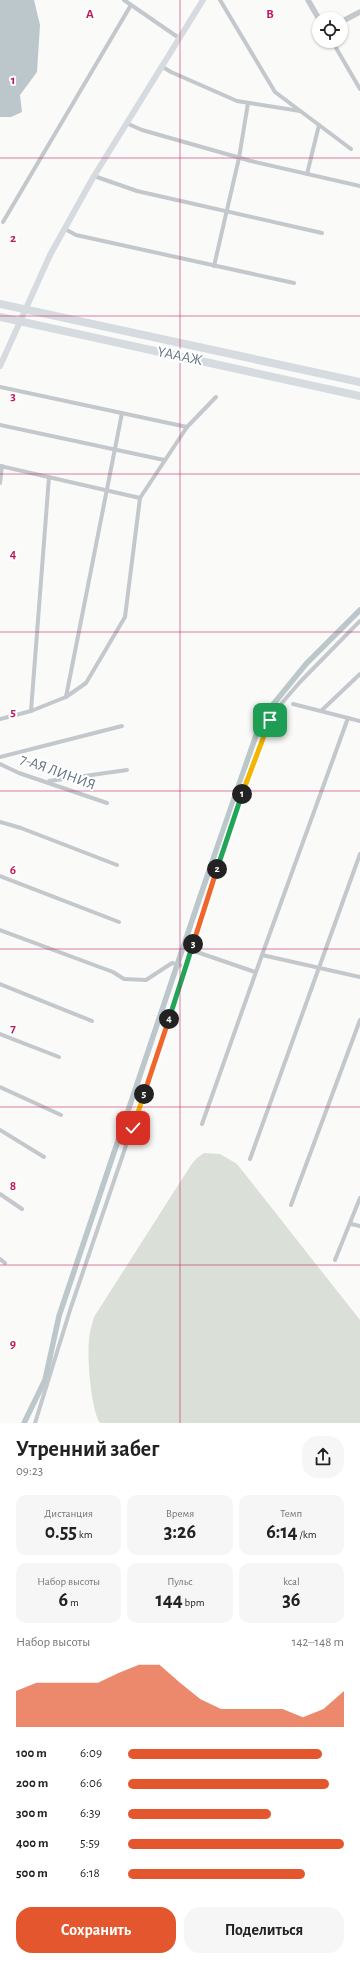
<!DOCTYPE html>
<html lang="ru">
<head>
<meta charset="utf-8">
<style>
  body { margin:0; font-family:"Alegreya Sans",sans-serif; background:#f6f6f6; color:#222; height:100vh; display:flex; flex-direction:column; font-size:15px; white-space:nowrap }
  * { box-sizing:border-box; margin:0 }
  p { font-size:13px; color:#767676 }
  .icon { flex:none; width:22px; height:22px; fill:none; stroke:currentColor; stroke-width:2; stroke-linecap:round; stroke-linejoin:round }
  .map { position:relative; height:1423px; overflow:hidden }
  .panel { display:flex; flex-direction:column; background:#fff; flex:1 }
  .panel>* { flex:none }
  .fabs { position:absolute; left:312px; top:12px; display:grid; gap:8px }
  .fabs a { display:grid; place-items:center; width:36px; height:36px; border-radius:50%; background:#fff; box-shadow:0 1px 3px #0004; font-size:20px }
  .pin { position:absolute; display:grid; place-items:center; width:34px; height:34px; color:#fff; margin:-17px; border-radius:8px; box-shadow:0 2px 6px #0006 }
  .km { position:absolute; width:20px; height:20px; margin:-10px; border-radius:50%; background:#222; color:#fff; font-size:11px; line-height:20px; text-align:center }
  .round { display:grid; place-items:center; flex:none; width:42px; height:42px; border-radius:16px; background:#f6f6f6 }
  .summary { display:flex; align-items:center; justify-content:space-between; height:68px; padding:0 16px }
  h1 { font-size:22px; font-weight:700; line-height:30px }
  .stats { display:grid; grid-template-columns:repeat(3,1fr); gap:6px; height:68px; padding:4px 16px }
  .stats div { display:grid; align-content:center; border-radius:10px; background:#f6f6f6; text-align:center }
  .stats b { font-size:20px; font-weight:700 }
  .stats small { font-size:11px; font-weight:400 }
  .stats p { font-size:11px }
  .chart { height:112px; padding:8px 16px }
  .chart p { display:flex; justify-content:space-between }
  .chart svg { width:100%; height:72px; margin-top:4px; fill:#e4572e; opacity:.7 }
  .button { display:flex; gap:8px; margin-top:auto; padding:8px 16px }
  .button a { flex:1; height:46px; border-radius:16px; background:#e4572e; color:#fff; font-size:16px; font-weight:700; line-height:46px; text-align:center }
  .button a+a { background:#f6f6f6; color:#222 }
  ul { padding:0 16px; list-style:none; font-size:13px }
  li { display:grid; grid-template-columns:64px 48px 1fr; align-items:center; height:30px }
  li i { height:10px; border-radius:5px; background:#e4572e }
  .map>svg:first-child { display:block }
</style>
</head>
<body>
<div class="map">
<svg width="360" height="1423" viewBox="0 0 360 1423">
  <rect width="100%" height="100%" fill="#fafaf8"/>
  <!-- green -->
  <path fill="#dadfd7" d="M204,1153L220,1154L237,1164L360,1320V1423H100C91,1410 87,1358 89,1341C89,1333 92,1325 94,1317L191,1165L197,1158Z"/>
  <!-- water -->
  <path fill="#bbc7cb" d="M0,0H34L40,25L37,72L20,95L22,112L11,117H0Z"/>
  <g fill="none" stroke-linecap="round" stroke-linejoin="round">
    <!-- canal -->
    <path stroke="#bbc7cb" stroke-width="5.5" d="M24,1423L45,1380L59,1316L200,897L262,718L306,664L360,610"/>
    <!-- minor -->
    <g stroke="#c3c8cc" stroke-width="4">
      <path d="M124,0L179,38"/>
      <path d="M220,0L275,92L351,149"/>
      <path d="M332,41L360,89"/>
      <path d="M161,66L171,72L237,101L300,111"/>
      <path d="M126,123L142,130L251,161L360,186"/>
      <path d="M307,174L319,125"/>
      <path d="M94,176L137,191L322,233"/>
      <path d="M3,222L131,5"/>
      <path d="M65,229L76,235L294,283"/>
      <path d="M214,266L239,158L248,103"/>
      <path d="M0,387L187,427"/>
      <path d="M0,425L164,460"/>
      <path d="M0,466L140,498"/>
      <path d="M0,483L2,466"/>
      <path d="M66,697L122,413"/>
      <path d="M293,704L360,721"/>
      <path d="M31,711L49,477"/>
      <path d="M321,711L360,674"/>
      <path d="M0,719L31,711L66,697L86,683L125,617L140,498L187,427L216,397"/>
      <path d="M0,757L122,726"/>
      <path d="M0,764L19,773L107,803"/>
      <path d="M49,781L127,770"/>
      <path d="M0,822L21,828L117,865"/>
      <path d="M0,876L119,922"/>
      <path d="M0,930L113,972L124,979L146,980L172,963L186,967"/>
      <path d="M191,950L255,972"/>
      <path d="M262,955L360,977"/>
      <path d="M0,984L92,1021"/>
      <path d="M0,1034L59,1057"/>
      <path d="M0,1087L61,1115"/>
      <path d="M202,1124L262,955L348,718"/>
      <path d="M0,1130L44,1157"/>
      <path d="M250,1159L360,854"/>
      <path d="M0,1194L22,1209"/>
      <path d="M291,1205L360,1020"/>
      <path d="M351,1224L360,1226"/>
      <path d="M0,1259L5,1263"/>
      <path d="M335,1260L360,1198"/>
      <path d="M35,1423L71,1307L178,993L239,804L263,736L270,720L281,704L300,682L360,621"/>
    </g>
    <!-- tertiary -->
    <g stroke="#c3c8cc" stroke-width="5.5">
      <path d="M308,0L319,19"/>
      <path d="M341,22L360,12"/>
    </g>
    <!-- secondary -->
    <path stroke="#d6dbdf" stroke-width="6" d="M0,366L50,255L94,176L203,0"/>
    <!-- motorway -->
    <g stroke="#d6dbdf" stroke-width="8">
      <path d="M0,304L360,382"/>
      <path d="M0,317L360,396"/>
    </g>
  </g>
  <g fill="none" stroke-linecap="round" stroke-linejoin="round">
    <defs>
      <path id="split-1" d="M242,794L270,720"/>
      <path id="split-2" d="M217,869L242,794"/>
      <path id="split-3" d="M193,944L217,869"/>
      <path id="split-4" d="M169,1019L193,944"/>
      <path id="split-5" d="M144,1094L169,1019"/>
      <path id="split-6" d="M133,1128L144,1094"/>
    </defs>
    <!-- split-1 casing -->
    <use href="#split-1" stroke="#fff" stroke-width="8"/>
    <!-- split-2 casing -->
    <use href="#split-2" stroke="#fff" stroke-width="8"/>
    <!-- split-3 casing -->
    <use href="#split-3" stroke="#fff" stroke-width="8"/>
    <!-- split-4 casing -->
    <use href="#split-4" stroke="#fff" stroke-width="8"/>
    <!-- split-5 casing -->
    <use href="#split-5" stroke="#fff" stroke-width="8"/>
    <!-- split-6 casing -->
    <use href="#split-6" stroke="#fff" stroke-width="8"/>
    <!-- split-1 -->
    <use href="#split-1" stroke="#f5b400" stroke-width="5"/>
    <!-- split-2 -->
    <use href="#split-2" stroke="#22a559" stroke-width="5"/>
    <!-- split-3 -->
    <use href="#split-3" stroke="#f0652b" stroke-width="5"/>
    <!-- split-4 -->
    <use href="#split-4" stroke="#22a559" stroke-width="5"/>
    <!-- split-5 -->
    <use href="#split-5" stroke="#f0652b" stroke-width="5"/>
    <!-- split-6 -->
    <use href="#split-6" stroke="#f5b400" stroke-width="5"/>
  </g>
  <!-- grid -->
  <path fill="none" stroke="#c2185b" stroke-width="1" stroke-opacity="0.55" d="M180,0V1423M0,158H360M0,316H360M0,474H360M0,632H360M0,791H360M0,949H360M0,1107H360M0,1265H360"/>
  <g text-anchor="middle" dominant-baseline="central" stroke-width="4" stroke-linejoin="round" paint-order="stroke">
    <!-- street labels -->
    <g font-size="15" fill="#657683" stroke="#fff">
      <text transform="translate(180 356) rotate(12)">ҮАААЖ</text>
      <text transform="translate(58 772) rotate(20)">7-АЯ ЛИНИЯ</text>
    </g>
  </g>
  <g font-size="13" text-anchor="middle" font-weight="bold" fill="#c2185b" stroke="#fff" stroke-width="4" stroke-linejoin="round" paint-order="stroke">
    <text x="90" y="18">A</text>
    <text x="270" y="18">B</text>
    <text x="13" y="84">1</text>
    <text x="13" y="242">2</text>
    <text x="13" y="400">3</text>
    <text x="13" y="558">4</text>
    <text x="13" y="716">5</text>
    <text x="13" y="874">6</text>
    <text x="13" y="1032">7</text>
    <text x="13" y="1190">8</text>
    <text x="13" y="1348">9</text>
  </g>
</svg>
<div class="fabs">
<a><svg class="icon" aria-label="locate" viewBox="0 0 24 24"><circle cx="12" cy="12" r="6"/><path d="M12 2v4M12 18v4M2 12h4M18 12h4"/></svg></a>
</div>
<div class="pin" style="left:270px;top:720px;background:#1e9e55"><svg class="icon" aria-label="arrive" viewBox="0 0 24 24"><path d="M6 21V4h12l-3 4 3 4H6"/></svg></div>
<div class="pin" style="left:133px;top:1128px;background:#d93025"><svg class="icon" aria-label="check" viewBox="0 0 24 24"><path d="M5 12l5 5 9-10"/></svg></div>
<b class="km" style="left:242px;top:794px">1</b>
<b class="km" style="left:217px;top:869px">2</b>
<b class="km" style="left:193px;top:944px">3</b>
<b class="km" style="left:169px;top:1019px">4</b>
<b class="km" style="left:144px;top:1094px">5</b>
</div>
<section class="panel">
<div class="summary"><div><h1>Утренний забег</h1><p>09:23</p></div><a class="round"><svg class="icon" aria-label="share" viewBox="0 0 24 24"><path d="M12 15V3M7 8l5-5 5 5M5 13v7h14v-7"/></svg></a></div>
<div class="stats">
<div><p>Дистанция</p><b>0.55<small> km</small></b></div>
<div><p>Время</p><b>3:26</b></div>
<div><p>Темп</p><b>6:14<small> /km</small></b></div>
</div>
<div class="stats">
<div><p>Набор высоты</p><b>6<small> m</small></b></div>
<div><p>Пульс</p><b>144<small> bpm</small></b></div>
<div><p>kcal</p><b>36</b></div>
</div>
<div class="chart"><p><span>Набор высоты</span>142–148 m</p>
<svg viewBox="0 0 160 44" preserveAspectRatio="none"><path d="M0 44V22L10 17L20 17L30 17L40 17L50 11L60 6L70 6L80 17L90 27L100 33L110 33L120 33L130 33L140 38L150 33L160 22V44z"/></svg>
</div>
<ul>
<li><b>100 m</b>6:09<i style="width:90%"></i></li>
<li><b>200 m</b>6:06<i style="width:93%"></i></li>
<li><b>300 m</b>6:39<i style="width:66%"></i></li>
<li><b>400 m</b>5:59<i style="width:100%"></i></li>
<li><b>500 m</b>6:18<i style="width:82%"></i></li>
</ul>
<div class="button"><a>Сохранить</a><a>Поделиться</a></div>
</section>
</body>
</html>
